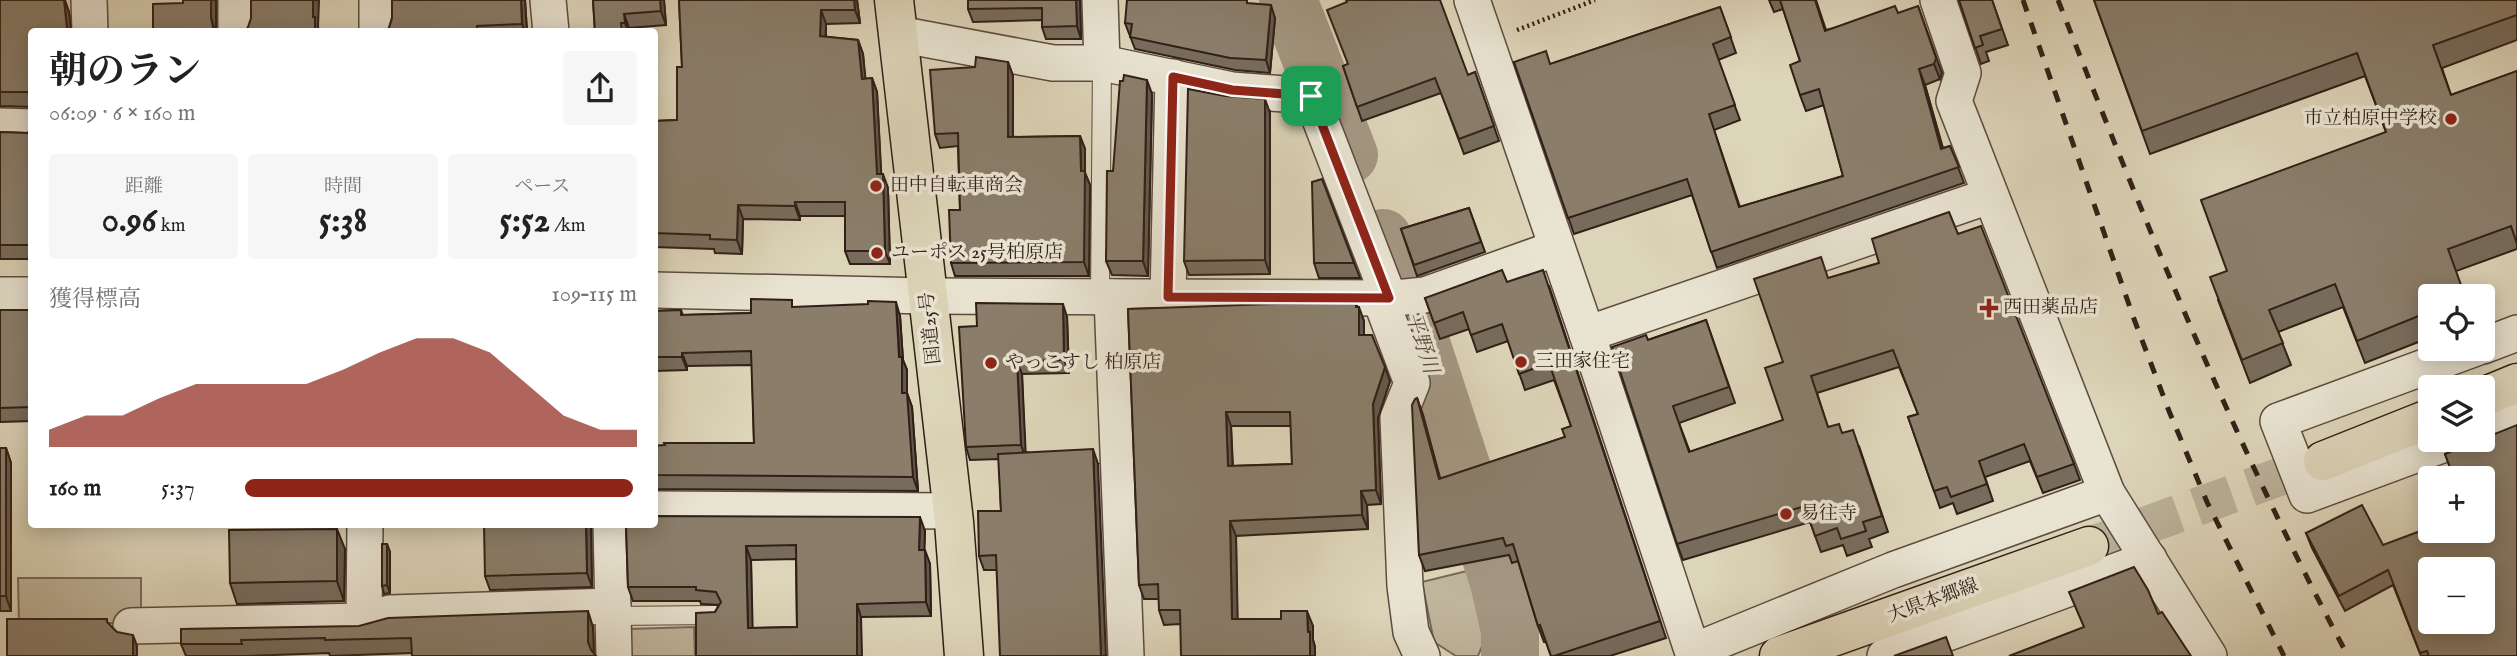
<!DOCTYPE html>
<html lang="ja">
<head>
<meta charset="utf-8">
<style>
  body { margin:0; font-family:"IM FELL English","Noto Serif JP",serif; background:#f6f6f6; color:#222; height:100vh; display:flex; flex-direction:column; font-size:26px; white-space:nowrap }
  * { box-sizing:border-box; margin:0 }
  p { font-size:23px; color:#767676 }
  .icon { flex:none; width:38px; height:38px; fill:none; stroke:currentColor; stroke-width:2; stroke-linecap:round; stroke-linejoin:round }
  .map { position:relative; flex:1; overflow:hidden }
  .drawer { position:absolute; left:28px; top:28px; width:630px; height:500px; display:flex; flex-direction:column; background:#fff; border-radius:7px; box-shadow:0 4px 18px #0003 }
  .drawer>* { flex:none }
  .fabs { position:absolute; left:2418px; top:284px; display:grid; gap:14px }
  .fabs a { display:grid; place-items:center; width:77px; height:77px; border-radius:7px; background:#fff; box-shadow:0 4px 18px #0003; font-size:35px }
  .pin { position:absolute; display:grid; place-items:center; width:60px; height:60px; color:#fff; margin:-30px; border-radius:14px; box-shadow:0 4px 10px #0006 }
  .round { display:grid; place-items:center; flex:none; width:74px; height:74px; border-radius:7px; background:#f6f6f6 }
  .head { display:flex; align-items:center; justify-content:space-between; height:119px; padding:0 21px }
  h1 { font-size:38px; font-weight:700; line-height:52px }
  .metrics { display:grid; grid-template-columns:repeat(3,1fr); gap:10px; height:119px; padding:7px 21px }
  .metrics div { display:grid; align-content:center; border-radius:7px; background:#f6f6f6; text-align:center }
  .metrics b { font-size:35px; font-weight:700 }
  .metrics small { font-size:19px; font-weight:400 }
  .metrics p { font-size:19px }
  .chart { height:196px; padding:14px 21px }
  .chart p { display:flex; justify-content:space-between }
  .chart svg { width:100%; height:126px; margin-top:7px; fill:#8f2418; opacity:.7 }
  ul { padding:0 21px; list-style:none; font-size:23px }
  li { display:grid; grid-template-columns:112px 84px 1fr; align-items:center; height:52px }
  li i { height:18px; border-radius:9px; background:#8f2418 }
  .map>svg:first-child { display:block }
</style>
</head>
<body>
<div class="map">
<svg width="2517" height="656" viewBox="0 0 2517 656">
  <rect width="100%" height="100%" fill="#ddd5b9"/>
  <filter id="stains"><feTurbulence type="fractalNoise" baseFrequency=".00286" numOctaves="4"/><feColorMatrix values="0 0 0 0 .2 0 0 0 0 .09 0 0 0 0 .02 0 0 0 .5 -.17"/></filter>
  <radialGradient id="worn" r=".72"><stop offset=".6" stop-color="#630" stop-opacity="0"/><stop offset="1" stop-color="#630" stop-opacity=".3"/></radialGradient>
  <!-- green -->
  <g fill="#c0b69d" stroke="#786a5a" stroke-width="2">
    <path d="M1475,569L1488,632L1478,656H1456L1434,642L1422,582Z"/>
    <path d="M18,578H141V623H19Z"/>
    <path d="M694,627L695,656H629L628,629Z"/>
  </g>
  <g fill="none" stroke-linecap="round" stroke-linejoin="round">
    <!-- river -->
    <g stroke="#a39782" stroke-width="58">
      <path d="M1288,0L1349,155"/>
      <path d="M1383,238L1403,288L1499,582L1510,631V656"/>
    </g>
    <!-- highway-tunnel -->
    <path stroke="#bbb199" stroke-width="38" stroke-dasharray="38 19" stroke-linecap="butt" d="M2089,546L2323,461"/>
    <defs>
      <g id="lane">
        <path d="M1100,297L1102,63"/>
        <path d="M613,616L715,615"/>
      </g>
      <g id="street">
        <path d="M89,0L90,32"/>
        <path d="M548,0L551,32"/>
        <path d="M1100,0L1102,63"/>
        <path d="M1472,0L1587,334L1694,656"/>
        <path d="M1938,0L1963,73L1954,101L2107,493L2209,656"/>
        <path d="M236,32V0"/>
        <path d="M377,32V0"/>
        <path d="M898,34L1053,63H1102L1232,90L1311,96L1389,298"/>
        <path d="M0,126L32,127"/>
        <path d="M654,290L928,296L1395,298L1425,295L1557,248"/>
        <path d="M0,295H32"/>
        <path d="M1112,297L1126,656"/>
        <path d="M1168,297L1173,77"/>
        <path d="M1380,298L1412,383L1398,418L1405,586L1411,632L1422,656"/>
        <path d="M1587,334L1989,196"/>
        <path d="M2483,346L2517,333"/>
        <path d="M2483,430L2517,418"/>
        <path d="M2458,439L2307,495L2278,421L2476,348"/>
        <path d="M654,509L952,511"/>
        <path d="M611,525L614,656"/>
        <path d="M364,621L365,525"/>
        <path d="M131,626L364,621L390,613L613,606"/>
        <path d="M1694,651L1893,570L2107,493"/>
        <path d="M1885,656L2149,559"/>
      </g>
      <g id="highway">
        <path d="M894,0L954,522L964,656"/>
        <path d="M2483,397L2517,383"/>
        <path d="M2323,461L2431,418"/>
        <path d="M1779,656L2089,546"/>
      </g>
    </defs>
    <!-- lane casing -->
    <use href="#lane" stroke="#5c4c40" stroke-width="20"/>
    <!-- street casing -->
    <use href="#street" stroke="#5c4c40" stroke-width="38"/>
    <!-- highway casing -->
    <use href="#highway" stroke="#311f17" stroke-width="41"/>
    <!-- path -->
    <path stroke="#311f17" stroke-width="4.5" stroke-dasharray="2 3.5" stroke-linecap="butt" d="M1517,30L1595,0"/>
    <!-- lane -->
    <use href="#lane" stroke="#e9e4d2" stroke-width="18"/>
    <!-- street -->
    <use href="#street" stroke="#e9e4d2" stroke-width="35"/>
    <!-- highway -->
    <use href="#highway" stroke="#ddd5b9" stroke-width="38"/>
    <!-- rail -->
    <g stroke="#311f17" stroke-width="5" stroke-dasharray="12 12" stroke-linecap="butt">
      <path d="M2023,0L2134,319L2169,411L2207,502L2284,656"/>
      <path d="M2058,0C2145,222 2235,446 2348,656"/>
    </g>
  </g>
  <!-- wall -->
  <g fill="#776c5c" stroke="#311f17" stroke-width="2" fill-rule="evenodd">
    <path d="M0,0H65L69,12L71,31L32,32V107L0,106Z"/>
    <path d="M392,0H525L527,32H385L389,28L392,18Z"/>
    <path d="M593,0H664L666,25L629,28V32H595Z"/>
    <path d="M679,0H857L860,23L826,24V37L858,40L863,54L865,79L872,78L877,92L881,174L888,188L890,264H850L845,251V216H800V220L743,219L742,254L715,253L714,249L654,247V121L677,120L682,67Z"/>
    <path d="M968,0H1080L1081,39H1046L1042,27V20L973,22L968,9Z"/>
    <path d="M1769,0H1816L1826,30L1898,13L1942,73L1940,79L1925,85L1943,148L1950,146L1964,183L1717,268L1692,195L1574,234L1514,62L1551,64L1720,7L1736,53L1718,60L1740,120L1714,130L1740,207L1843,176L1824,105L1806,111L1800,95V61L1783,9L1774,12Z"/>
    <path d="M1959,0H1992L2008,45L1986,52L1989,61L1981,64Z"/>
    <path d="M2094,0H2517V40L2442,68L2451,95L2517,71V249L2456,271L2431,296V337L2365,363L2343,307L2278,332L2291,365L2250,383L2218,300L2227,271L2386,132L2365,76L2150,154Z"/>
    <path d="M1347,2L1468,75L1475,72L1499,141L1464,154L1441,93L1362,121L1343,66L1348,64Z"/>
    <path d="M1252,4L1275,18L1270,73L1235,70L1135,49L1125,23Z"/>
    <path d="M1008,62L1013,76V137L1080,136L1085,149V173L1090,185L1089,276H955L951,263L960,210L958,146L940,148L935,134L975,67Z"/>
    <path d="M1152,94L1148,276L1112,275L1106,261L1113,171Z"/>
    <path d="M1270,113V274L1189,275L1184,261Z"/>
    <path d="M32,131V259H0V132L27,133Z"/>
    <path d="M1322,179L1360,278H1319L1314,263Z"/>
    <path d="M1469,208L1485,252L1417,276L1401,229Z"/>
    <path d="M1958,234L2074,464L2080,480L2043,493L2030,461L1985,477L1993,501L1957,514L1953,503L1940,508L1908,417L1918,414L1899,367L1817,393L1828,427L1842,433L1859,446L1888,532L1869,539L1872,547L1847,556L1843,545L1821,552L1810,522L1683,560L1677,544L1648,340L1706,320L1735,403L1679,423L1690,452L1783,420V362L1829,278L1879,263Z"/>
    <path d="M1507,282L1549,286L1666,638L1610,656H1551L1546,642H1544L1538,626L1518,561L1512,563L1509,555L1425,571L1419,555L1417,398L1423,415L1440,479L1565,437L1571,426L1554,380L1525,390L1508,341L1477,352L1469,329L1440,339L1425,298Z"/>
    <path d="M1356,304L1364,321V335L1390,381L1378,418L1381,504L1367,505L1368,529L1236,536L1237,619L1313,626V640L1315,647V656L1180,624L1164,625L1159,610V599H1144L1139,585L1128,309ZM1231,426H1291L1292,464L1233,466Z"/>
    <path d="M795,307L900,316L903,360L907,370V393L912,407L918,491L654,489V446L754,443L752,365L687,366V370L654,371V311L681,310L683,315L751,313Z"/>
    <path d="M0,310H32V421L0,422Z"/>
    <path d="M1067,317L1069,373L1022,374L1025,452L1098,464L997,570H984L979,556L1001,511L999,459L970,460L966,447L977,326Z"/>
    <path d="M2482,439L2517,656H2421L2393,585L2345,611L2312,548L2306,533L2383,545L2483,530V478H2454L2445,454Z"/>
    <path d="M0,448H6L11,463V611H0Z"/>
    <path d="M591,525L592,587L490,590L485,576Z"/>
    <path d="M626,525L925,531L924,550L930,564L931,616L861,617L696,656L715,612L719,605L701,604L700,601H633L628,587ZM796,559L797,627L752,628L751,560Z"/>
    <path d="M387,544L390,552V593L384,594L382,586Z"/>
    <path d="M345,549L344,601L237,604L230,583Z"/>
    <path d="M593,627L594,653H412L330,656L329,653L247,656H186L181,644V629Z"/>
  </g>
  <!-- shaded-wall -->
  <g fill="#61584b" stroke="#311f17" stroke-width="2">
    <path d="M64,0L69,12L71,32L67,28Z"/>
    <path d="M211,0H216V32H215L211,18Z"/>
    <path d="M313,0H319L318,27L320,32H315L313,17Z"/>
    <path d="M521,0H525L527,32H525L522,24Z"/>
    <path d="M660,0H664L666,25L661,11Z"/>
    <path d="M854,0H857L860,23L855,10Z"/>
    <path d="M1076,0H1080L1081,39L1077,26Z"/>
    <path d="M1271,5L1275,18L1270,73L1266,60Z"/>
    <path d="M1918,6L1942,73L1940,79L1934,64Z"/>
    <path d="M821,10L826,24L825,50L820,36Z"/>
    <path d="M624,14L629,28V32H628L625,23Z"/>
    <path d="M858,40L863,54L867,93L862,79Z"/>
    <path d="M1008,62L1013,76V150L1008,137Z"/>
    <path d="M1919,69L1925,85L1947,164L1941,149Z"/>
    <path d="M872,78L877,92L882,188L877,174Z"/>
    <path d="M1147,80L1152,94L1148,276L1143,261Z"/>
    <path d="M1265,99L1270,113V274L1265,260Z"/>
    <path d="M1080,136L1085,149V173L1090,185L1089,276L1084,262Z"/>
    <path d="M883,174L888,188L890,264L885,251Z"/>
    <path d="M795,202L800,216V220L795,206Z"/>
    <path d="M738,205L743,219L742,254L737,240Z"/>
    <path d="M896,302L900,316L903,360L907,370V393L912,407L918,491L913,477L902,393Z"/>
    <path d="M1063,304L1067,317L1069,373L1064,360Z"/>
    <path d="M1356,304L1359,312V307L1364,321V349L1359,335Z"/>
    <path d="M682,353L687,366V370L682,357Z"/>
    <path d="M1017,361L1022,374L1026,459L1021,445Z"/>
    <path d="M1385,367L1390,381L1378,418L1381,504L1376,490L1373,404Z"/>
    <path d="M1417,398L1423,415L1445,496L1439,479Z"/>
    <path d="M1226,412L1231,426L1233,480L1228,466Z"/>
    <path d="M6,448L11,463V611L6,596Z"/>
    <path d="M1093,449L1098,464L1106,656H1101Z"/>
    <path d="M1361,491L1367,505L1368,529L1362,515Z"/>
    <path d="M920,517L925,531L924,564L919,550Z"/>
    <path d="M1230,521L1236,536L1238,633L1232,619Z"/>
    <path d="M586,525H591L592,587L587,573Z"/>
    <path d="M337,529L345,549L344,601L337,581Z"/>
    <path d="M387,544L390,552V593L387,585Z"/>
    <path d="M746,546L751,560L753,642L748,628Z"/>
    <path d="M925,550L930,564L931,616L926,602Z"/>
    <path d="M857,604L861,617L862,656H857Z"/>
    <path d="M588,611L593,627L594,656H593L588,642Z"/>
    <path d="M1307,611L1313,626V640L1315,647V656H1310Z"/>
    <path d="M133,635L137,646V656H133Z"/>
  </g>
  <!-- building -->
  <g fill="#8a7e6b" stroke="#311f17" stroke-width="2" fill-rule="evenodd">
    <path d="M0,0H64L67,28L72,32H32V94L27,92H0Z"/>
    <path d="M183,0H211V18L213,27L217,32H153V4L183,3Z"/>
    <path d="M251,0H313V17H315V32H244L248,27L251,18Z"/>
    <path d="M392,0H521L522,24L477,26V32H385L389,28L392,18Z"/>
    <path d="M593,0H660L661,11L624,14L625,23H621L622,32H595Z"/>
    <path d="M679,0H854L855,10H821L820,36L858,40L862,79L872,78L877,174H883L885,251H845V202H795V206L738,205L737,240L710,239V235L654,233V121L677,120V67H682Z"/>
    <path d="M968,0H1076L1077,26L1042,27V8L968,9Z"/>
    <path d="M1127,0H1247V3L1271,5L1266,60L1230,58L1130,37L1132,24L1125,23Z"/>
    <path d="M1346,0H1440L1468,75L1475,72L1494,126L1459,139L1435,78L1357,107L1343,66L1348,64L1327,10L1347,2Z"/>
    <path d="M1780,0H1815L1825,31L1895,6L1898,13L1918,6L1936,58L1934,64L1919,69L1941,149L1950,146L1959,167L1711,252L1687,179L1568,218L1514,62L1546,51L1550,64L1720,7L1731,37L1713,44L1735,105L1709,114L1739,207L1843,176L1819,89L1800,95L1790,65L1800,61Z"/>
    <path d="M1959,0H1992L2002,29L1980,36L1983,45L1975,48Z"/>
    <path d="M2094,0H2517V15L2433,45L2451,95L2517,71V244L2511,226L2448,249L2465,296H2431V311L2357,341L2335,284L2269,310L2283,343L2242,360L2210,277L2227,271L2201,200L2386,132L2357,53L2142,131Z"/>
    <path d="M976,57L1008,62V137L1080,136L1081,171H1085L1084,262L951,263L949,210H960L958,133L935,134L930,70L975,67Z"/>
    <path d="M1124,75L1147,80L1143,261H1106L1107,171H1113L1120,81H1123Z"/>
    <path d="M1188,89L1225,96L1265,99V260L1184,261Z"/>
    <path d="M32,131V245H0V132L27,133Z"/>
    <path d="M1322,179L1354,263H1314L1312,182Z"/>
    <path d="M1469,208L1481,242L1414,265L1401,229Z"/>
    <path d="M1949,212L1958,234L1981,226L2074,464L2037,477L2024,444L1979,461L1987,484L1951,497L1947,487L1934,491L1908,417L1918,414L1893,350L1811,376L1828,427L1839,424L1842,433L1853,430L1882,516L1863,522L1866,531L1841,539L1837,528L1815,536L1805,506L1677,544L1612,347L1646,335L1648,340L1706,320L1729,387L1673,406L1689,452L1783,420L1765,368L1783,362L1754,279L1821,257L1828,278L1879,263L1872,239Z"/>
    <path d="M1502,270L1507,282L1543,270L1660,621L1554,656H1551L1540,625L1538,626L1513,544L1506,546L1503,538L1419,555L1412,405L1415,399L1417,398L1439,479L1565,437L1562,429L1571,426L1549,363L1519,374L1502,324L1471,335L1463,312L1434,323L1425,298Z"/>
    <path d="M751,299L792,300V307L868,304V301L896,302L899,357H902V393H907L913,477L654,475V446L665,445L664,443H754L751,351L682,353V357H654V311L681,310V315L751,313Z"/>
    <path d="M976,303L1063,304L1064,360L1017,361L1021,445L966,447L959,327L977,326Z"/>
    <path d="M1275,304H1356V307H1359V335H1372L1385,367L1373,404L1376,490L1361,491L1362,515L1230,521L1232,619H1281V611H1307L1308,632H1310V656H1181L1180,610H1159L1158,584L1139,585L1128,309ZM1226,412H1290L1292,464L1228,466Z"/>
    <path d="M0,310H32V407L0,408Z"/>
    <path d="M2517,425V656H2429L2427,651L2420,653L2388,570L2339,596L2306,533L2362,505L2383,545L2431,527V530H2483V478H2454L2445,454ZM2431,569H2483V621H2431Z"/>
    <rect x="0" y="448" width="6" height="148"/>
    <path d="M1093,449L1101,656H1000L996,555L979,556L978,511H1001L998,454Z"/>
    <path d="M654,516L920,517L919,550H925L926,602L857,604V656H696V613L715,612L721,602L716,592L696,590V587H628L626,525H654ZM796,545L797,627L748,628L746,546Z"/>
    <path d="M484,525H586L587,573L485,576Z"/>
    <path d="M337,529V581L230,583L229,530Z"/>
    <path d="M382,544H387V585L382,586Z"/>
    <path d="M2134,567L2148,590L2158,614L2162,612L2191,656H2009L2084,627L2069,592Z"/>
    <path d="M588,611V642L591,650L596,656H412L411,638L325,640V638L241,640L242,644H181V629L359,626L388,618Z"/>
    <path d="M7,619H107V622L117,632L133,635V656H7Z"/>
    <path d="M1946,637L1953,656H1894Z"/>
  </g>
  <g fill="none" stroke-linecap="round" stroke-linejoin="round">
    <defs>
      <path id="route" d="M1173,77L1232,90L1311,96L1389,298L1168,297Z"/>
    </defs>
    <!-- route casing -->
    <use href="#route" stroke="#fff" stroke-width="14"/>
    <!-- route -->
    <use href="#route" stroke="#8f2418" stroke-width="9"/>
  </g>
  <!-- markers -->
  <g fill="#8f2418" stroke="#e9e4d2" stroke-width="2.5">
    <circle cx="2451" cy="119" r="7"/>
    <circle cx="876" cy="186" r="7"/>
    <circle cx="877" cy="253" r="7"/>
    <path d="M1985.5 297.5h7v7h7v7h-7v7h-7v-7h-7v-7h7z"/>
    <circle cx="1521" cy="362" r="7"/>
    <circle cx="991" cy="363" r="7"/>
    <circle cx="1786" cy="514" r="7"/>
  </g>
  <g text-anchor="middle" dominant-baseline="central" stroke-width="7" stroke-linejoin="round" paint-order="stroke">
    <!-- poi labels -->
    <g font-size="19" fill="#311f17" stroke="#e9e4d2" text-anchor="start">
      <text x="2437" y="119" text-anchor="end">市立柏原中学校</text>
      <text x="890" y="186">田中自転車商会</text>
      <text x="891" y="253">ユーポス 25号柏原店</text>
      <text x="2003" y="308">西田薬品店</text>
      <text x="1535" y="362">三田家住宅</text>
      <text x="1005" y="363">やっこすし 柏原店</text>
      <text x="1800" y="514">易往寺</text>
    </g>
    <!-- street labels -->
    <g font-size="19" fill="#311f17" stroke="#e9e4d2">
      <text transform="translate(931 328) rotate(-96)">国道25号</text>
      <text transform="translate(1933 601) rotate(-20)">大県本郷線</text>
    </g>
    <!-- water labels -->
    <g font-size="21" font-style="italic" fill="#59493c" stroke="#e9e4d2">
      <text transform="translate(1421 343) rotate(72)">平野川</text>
    </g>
  </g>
  <rect width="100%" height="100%" filter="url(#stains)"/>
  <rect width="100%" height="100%" fill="url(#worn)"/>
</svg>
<div class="fabs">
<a><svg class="icon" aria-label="locate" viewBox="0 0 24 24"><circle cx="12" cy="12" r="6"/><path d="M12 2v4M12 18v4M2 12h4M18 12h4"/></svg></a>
<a><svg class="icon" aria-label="layers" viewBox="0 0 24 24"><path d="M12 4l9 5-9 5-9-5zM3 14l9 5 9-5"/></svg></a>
<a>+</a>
<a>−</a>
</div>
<div class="pin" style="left:1311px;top:96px;background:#1e9e55"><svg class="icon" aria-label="arrive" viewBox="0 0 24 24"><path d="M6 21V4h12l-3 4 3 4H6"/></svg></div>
<section class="drawer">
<div class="head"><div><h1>朝のラン</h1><p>06:09 · 6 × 160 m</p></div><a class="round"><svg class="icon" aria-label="share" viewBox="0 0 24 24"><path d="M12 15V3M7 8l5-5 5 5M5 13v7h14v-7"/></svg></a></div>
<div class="metrics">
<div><p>距離</p><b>0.96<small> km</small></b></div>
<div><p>時間</p><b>5:38</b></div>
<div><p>ペース</p><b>5:52<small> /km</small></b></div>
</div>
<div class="chart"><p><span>獲得標高</span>109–115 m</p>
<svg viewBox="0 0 160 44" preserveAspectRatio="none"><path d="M0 44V38L10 33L20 33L30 27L40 22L50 22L60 22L70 22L80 17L90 11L100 6L110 6L120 11L130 22L140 33L150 38L160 38V44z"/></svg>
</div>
<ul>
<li><b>160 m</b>5:37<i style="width:99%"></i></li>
</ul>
</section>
</div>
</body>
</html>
